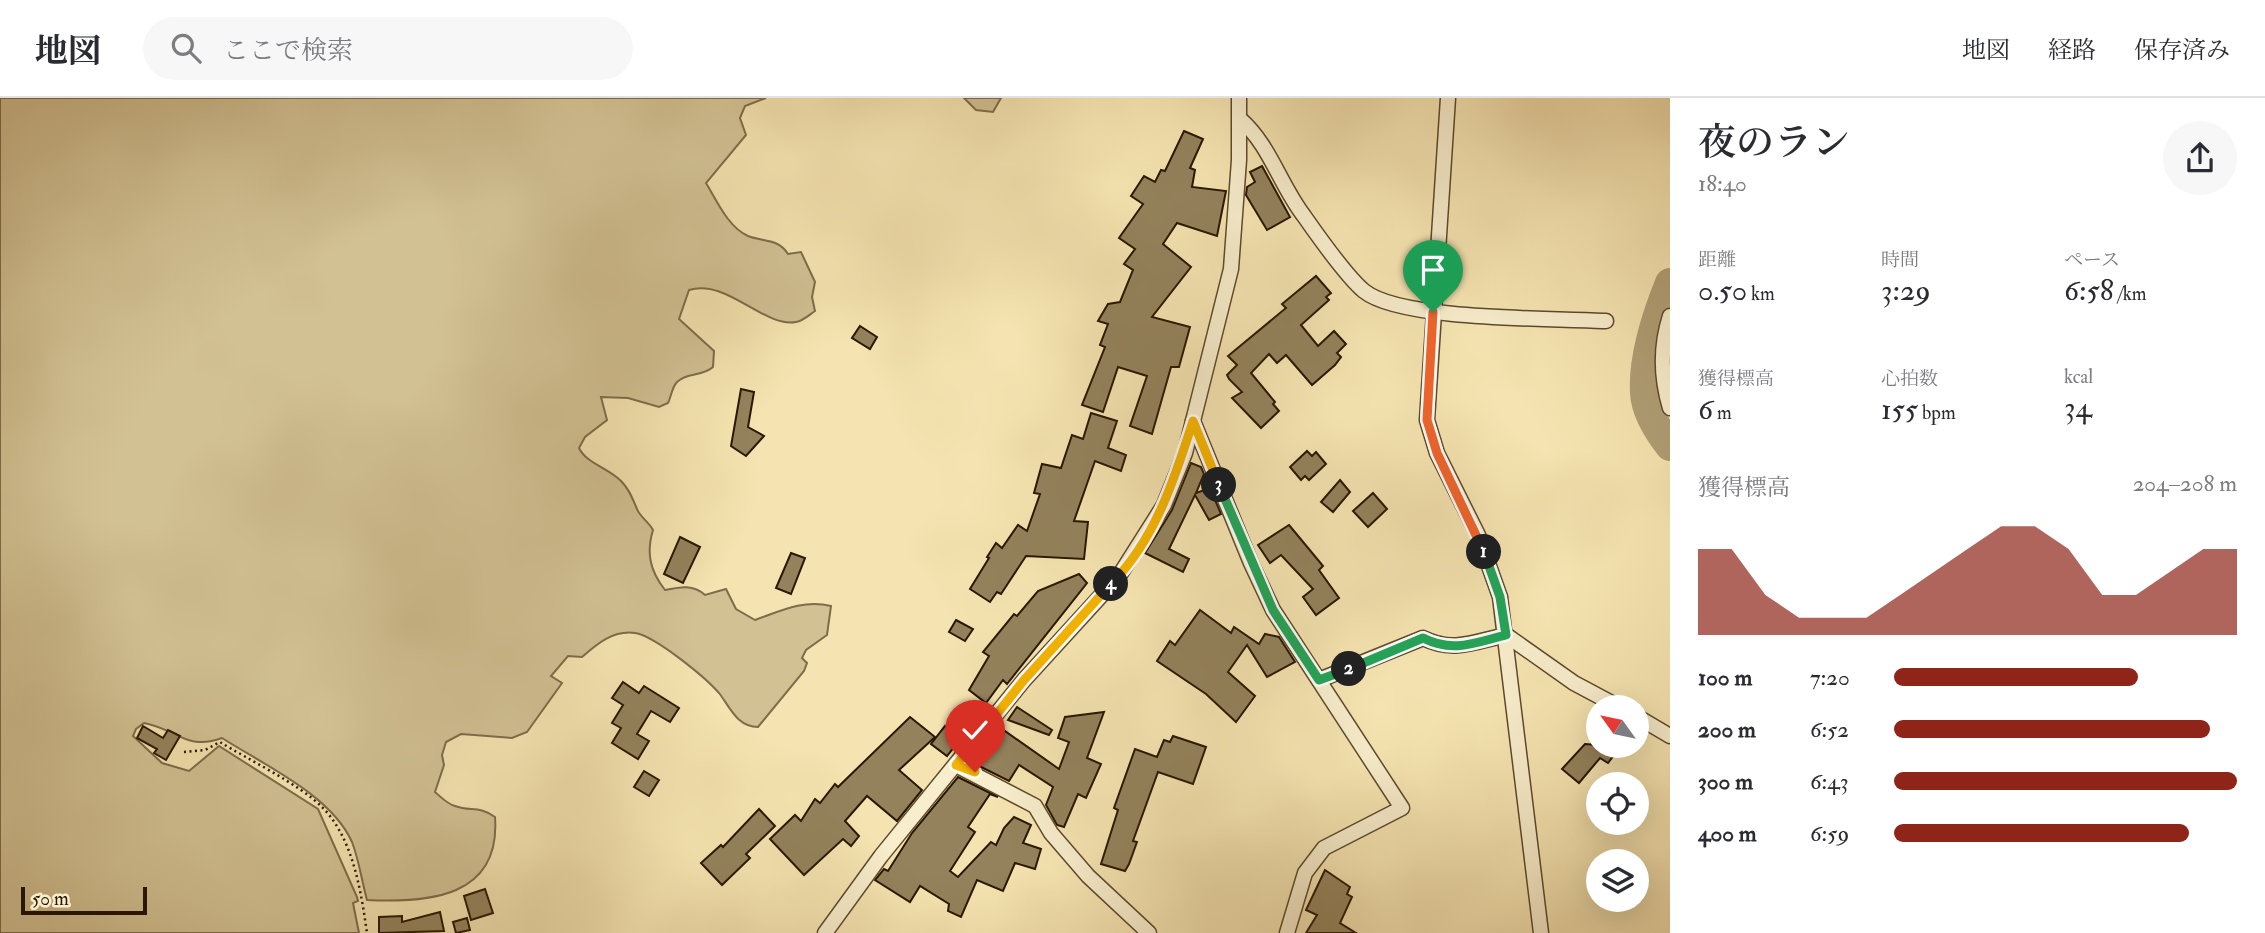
<!DOCTYPE html>
<html lang="ja">
<head>
<meta charset="utf-8">
<style>
  body { margin:0; font-family:"IM FELL Double Pica","Noto Serif JP",serif; background:#f7f7f7; color:#2b2b33; height:100vh; display:flex; flex-direction:column; font-size:26px; white-space:nowrap }
  * { box-sizing:border-box; margin:0 }
  p { font-size:23px; color:#7c7c81 }
  .icon { flex:none; width:38px; height:38px; fill:none; stroke:currentColor; stroke-width:2; stroke-linecap:round; stroke-linejoin:round }
  .map { position:relative; flex:1; overflow:hidden }
  .drawer { display:flex; flex-direction:column; background:#fff; width:595px }
  .drawer>* { flex:none }
  .needle { width:46px; rotate:303deg }
  .buttons { position:absolute; left:1586px; top:597px; display:grid; gap:14px }
  .buttons a { display:grid; place-items:center; width:63px; height:63px; border-radius:50%; background:#fff; box-shadow:0 7px 28px #0002; font-size:35px }
  .scale { position:absolute; left:21px; bottom:18px; width:126px; box-sizing:border-box; padding-left:7px; border:4px solid #291700; border-top:0; font-size:19px; line-height:24px; white-space:nowrap; color:#291700; -webkit-text-stroke:5px #f8edcc; paint-order:stroke }
  .pin { position:absolute; display:grid; place-items:center; width:60px; height:60px; color:#fff; margin:-72px -30px; border-radius:50% 50% 50% 0; rotate:-45deg; box-shadow:0 0 7px #0007 }
  .pin .icon { rotate:45deg }
  .km { position:absolute; width:35px; height:35px; margin:-18px; border-radius:50%; background:#222; color:#fff; font-size:19px; line-height:35px; text-align:center }
  .round { display:grid; place-items:center; flex:none; width:74px; height:74px; border-radius:37px; background:#f7f7f7 }
  .head { display:flex; align-items:center; justify-content:space-between; height:119px; padding:0 28px }
  h1 { font-size:38px; font-weight:600; line-height:52px }
  .metrics { display:grid; grid-template-columns:repeat(3,1fr); gap:10px; height:119px; padding:7px 28px }
  .metrics div { display:grid; align-content:center }
  .metrics b { font-size:30px; font-weight:600 }
  .metrics small { font-size:19px; font-weight:400 }
  .metrics p { font-size:19px }
  .chart { height:196px; padding:14px 28px }
  .chart p { display:flex; justify-content:space-between }
  .chart svg { width:100%; height:126px; margin-top:7px; fill:#8f2418; opacity:.7 }
  ul { padding:0 28px; list-style:none; font-size:23px }
  li { display:grid; grid-template-columns:112px 84px 1fr; align-items:center; height:52px }
  li i { height:18px; border-radius:9px; background:#8f2418 }
  header { display:flex; align-items:center; gap:42px; box-sizing:border-box; height:98px; padding:0 35px; background:#fff; border-bottom:2px solid #e1e1e2 }
  header strong { font-size:33px }
  nav { display:flex; gap:38px; margin-inline-start:auto; font-size:24px }
  .search { width:490px; height:63px; background:#f7f7f7; display:flex; align-items:center; gap:18px; box-sizing:border-box; padding:0 24px; border-radius:38px; color:#7c7c81; font-size:26px }
  main { display:flex; flex:1; min-height:0 }
  .map>svg:first-child { display:block }
</style>
</head>
<body>
<header>
<strong>地図</strong>
<div class="search"><svg class="icon" aria-label="search" viewBox="0 0 24 24"><circle cx="10" cy="10" r="6"/><path d="M15 15l6 6"/></svg>ここで検索</div>
<nav><a>地図</a><a>経路</a><a>保存済み</a></nav>
</header>
<main>
<div class="map">
<svg width="1670" height="835" viewBox="0 0 1670 835">
  <rect width="100%" height="100%" fill="#f5e4b1"/>
  <filter id="stains"><feTurbulence type="fractalNoise" baseFrequency=".00286" numOctaves="4"/><feColorMatrix values="0 0 0 0 .2 0 0 0 0 .09 0 0 0 0 .02 0 0 0 .5 -.17"/></filter>
  <radialGradient id="worn" r=".72"><stop offset=".6" stop-color="#630" stop-opacity="0"/><stop offset="1" stop-color="#630" stop-opacity=".3"/></radialGradient>
  <!-- green -->
  <g fill="#d2c193" stroke="#7e6c4a" stroke-width="2">
    <path d="M0,0H766L745,8L740,20L746,37L706,85C717,103 728,129 748,138C763,144 778,140 788,156L801,154L815,184L812,199L815,213C809,217 803,223 796,224C764,230 726,180 689,192L679,221L714,253L713,269C702,279 687,274 677,284C672,289 671,299 668,305L659,309L628,300L601,299L607,322L585,339L579,350C586,365 608,370 621,383C630,392 632,400 637,411C640,419 649,424 653,432C646,455 650,473 665,492C680,489 693,486 705,497L726,491L736,511L755,522C780,513 804,501 831,508L827,537L806,552L802,560L807,565L804,573L758,629C737,629 730,609 719,595C705,579 655,538 635,535C613,532 597,546 582,559L568,558L551,578L562,585L527,634L512,640L461,636L446,644L442,657L444,667L435,694C441,699 447,706 455,708C471,714 478,707 495,719C501,800 428,805 367,802C362,784 359,762 352,744C331,697 264,667 222,640C187,653 176,631 144,625L136,631L133,638L162,665L189,673L219,648L318,711L357,799L358,803L353,805L359,835H0Z"/>
    <path d="M964,0H1001L993,14L976,12Z"/>
  </g>
  <g fill="none" stroke-linecap="round" stroke-linejoin="round">
    <!-- river -->
    <path stroke="#b09e75" stroke-width="30" d="M1670,185C1657,217 1643,260 1645,295C1646,313 1659,334 1670,348"/>
  </g>
  <!-- building -->
  <g fill="#93825c" stroke="#291700" stroke-width="2">
    <path d="M1184,33L1203,41L1190,70L1195,72L1192,89L1226,93L1217,138L1177,125L1163,146L1191,169L1152,219L1190,229L1179,269H1171L1152,336L1130,328L1147,278L1118,269L1103,314L1082,307L1105,249L1100,247L1108,226L1098,223L1108,206L1120,204L1133,172L1124,166L1135,151L1119,140L1143,106L1131,98L1144,78L1155,84L1161,72L1165,73Z"/>
    <path d="M1262,68L1290,119L1267,132L1246,97L1247,89L1255,84L1250,74Z"/>
    <path d="M1316,178L1331,195L1326,199L1329,202L1301,227L1318,248L1334,233L1346,246L1337,255L1341,259L1335,267L1312,287L1286,257L1277,265L1269,256L1251,275L1275,304L1273,306L1279,313L1261,330L1232,300L1242,294L1229,281L1227,277L1237,267L1228,258L1286,210L1282,206Z"/>
    <path d="M860,228L877,239L870,251L852,240Z"/>
    <path d="M741,291L754,294L748,329L764,338L746,358L731,348Z"/>
    <path d="M1091,315L1117,323L1108,350L1126,357L1121,373L1095,363L1074,423L1088,424L1084,461L1026,458L1001,496L997,494L990,504L970,491L989,460L987,459L996,445L1002,450L1018,427L1027,433L1040,396L1034,395L1042,366L1061,370L1072,337L1083,341Z"/>
    <path d="M1307,353L1312,358L1316,354L1326,366L1309,382L1305,378L1301,382L1290,369Z"/>
    <path d="M1191,365L1201,369L1204,376L1196,395L1210,390L1221,416L1209,422L1195,397L1169,451L1189,461L1183,474L1145,455L1172,412Z"/>
    <path d="M1340,382L1350,394L1333,414L1321,404Z"/>
    <path d="M1373,395L1387,411L1368,429L1353,413Z"/>
    <path d="M1289,427L1323,468L1319,472L1339,500L1316,517L1303,499L1313,491L1281,457L1270,465L1258,447Z"/>
    <path d="M680,439L700,449L683,485L664,476Z"/>
    <path d="M791,455L805,460L791,496L776,490Z"/>
    <path d="M1079,476L1087,485L1007,586L1003,582L986,605L969,592L989,558L983,554L1014,516L1017,518L1038,493Z"/>
    <path d="M1200,512L1231,535L1234,529L1259,546L1265,536L1279,539L1295,564L1267,579L1247,547L1228,574L1255,598L1236,624L1206,596L1157,563L1170,543L1175,547Z"/>
    <path d="M956,522L973,531L965,543L949,534Z"/>
    <path d="M623,584L639,595L644,588L679,610L670,624L651,613L637,636L649,643L638,661L612,645L621,630L612,625L623,607L612,600Z"/>
    <path d="M1017,609L1052,632L1049,637L1008,622Z"/>
    <path d="M1104,614L1087,660L1101,666L1086,700L1078,696L1064,729L1057,727L1046,707L1053,689L1019,667L1009,683L977,667L1002,631L1059,671L1069,644L1058,640L1065,619Z"/>
    <path d="M910,619L935,639L899,672L922,692L897,723L867,698L845,723L859,738L851,748L843,741L804,777L770,741L795,717L801,723L815,701L820,705L835,686L838,689Z"/>
    <path d="M143,628L163,640L168,632L180,638L166,662L154,655L157,651L137,640Z"/>
    <path d="M945,628L961,640L947,658L931,646Z"/>
    <path d="M1173,638L1206,649L1193,686L1158,674L1133,743L1137,744L1129,766L1125,773L1101,766L1118,712L1114,710L1135,651L1157,659L1164,642L1170,644Z"/>
    <path d="M1585,646L1610,648L1617,653L1608,665L1600,660L1579,685L1562,671Z"/>
    <path d="M644,673L659,682L649,698L634,689Z"/>
    <path d="M958,679L998,699L990,696L968,729L975,734L950,773L958,779L991,744L996,747L1004,730L1014,719L1031,727L1023,745L1041,751L1035,771L1015,765L1003,793L977,782L961,819L948,813L949,806L920,788L910,804L875,782L884,771L888,773L912,735Z"/>
    <path d="M759,711L775,728L746,756L750,760L722,787L701,765L721,747L723,749Z"/>
    <path d="M1325,772L1350,789L1347,796L1352,799L1340,825L1356,835H1306L1317,817L1306,812Z"/>
    <path d="M485,791L493,815L471,822L464,798Z"/>
    <path d="M440,814L444,833L379,835V819L402,818V824Z"/>
    <path d="M467,820L470,832L456,835L453,824Z"/>
  </g>
  <g fill="none" stroke-linecap="round" stroke-linejoin="round">
    <defs>
      <g id="minor">
        <path d="M1448,0L1427,322L1437,355L1478,437L1500,499L1541,835"/>
        <path d="M1240,21C1270,47 1280,87 1304,118C1318,138 1347,179 1364,193C1401,223 1554,220 1606,223"/>
        <path d="M1670,218C1660,249 1661,280 1670,310"/>
        <path d="M1193,323L1251,465L1273,512L1402,710L1324,750L1305,775L1287,835"/>
        <path d="M1319,582L1423,540C1453,555 1474,544 1506,537L1574,585L1619,609"/>
        <path d="M1636,618L1670,638"/>
        <path d="M956,667L1035,708L1051,735L1088,778L1149,835"/>
        <path d="M825,835L881,758L1024,582L1119,478L1164,407L1185,355L1231,171L1239,62V0"/>
      </g>
    </defs>
    <!-- minor casing -->
    <use href="#minor" stroke="#5c4a2c" stroke-width="17"/>
    <!-- path -->
    <path stroke="#291700" stroke-width="2.5" stroke-dasharray="2 3.5" stroke-linecap="butt" d="M184,654L205,652L220,644C249,662 299,686 322,709C353,740 361,793 367,835"/>
    <!-- minor -->
    <use href="#minor" stroke="#f8edcc" stroke-width="14"/>
  </g>
  <g fill="none" stroke-linecap="round" stroke-linejoin="round">
    <defs>
      <path id="split-1" d="M1433,214L1427,322L1437,355L1484,454"/>
      <path id="split-2" d="M1349,571L1423,540C1453,555 1474,545 1506,537L1500,499L1484,454"/>
      <path id="split-3" d="M1219,387L1273,512L1319,582L1349,571"/>
      <path id="split-4" d="M1111,486C1155,442 1175,380 1193,323L1219,387"/>
      <path id="split-5" d="M975,674L956,667L1024,582L1111,486"/>
    </defs>
    <!-- split-1 casing -->
    <use href="#split-1" stroke="#fff" stroke-width="14"/>
    <!-- split-2 casing -->
    <use href="#split-2" stroke="#fff" stroke-width="14"/>
    <!-- split-3 casing -->
    <use href="#split-3" stroke="#fff" stroke-width="14"/>
    <!-- split-4 casing -->
    <use href="#split-4" stroke="#fff" stroke-width="14"/>
    <!-- split-5 casing -->
    <use href="#split-5" stroke="#fff" stroke-width="14"/>
    <!-- split-1 -->
    <use href="#split-1" stroke="#f0652b" stroke-width="9"/>
    <!-- split-2 -->
    <use href="#split-2" stroke="#22a559" stroke-width="9"/>
    <!-- split-3 -->
    <use href="#split-3" stroke="#22a559" stroke-width="9"/>
    <!-- split-4 -->
    <use href="#split-4" stroke="#f5b400" stroke-width="9"/>
    <!-- split-5 -->
    <use href="#split-5" stroke="#f5b400" stroke-width="9"/>
  </g>
  <rect width="100%" height="100%" filter="url(#stains)"/>
  <rect width="100%" height="100%" fill="url(#worn)"/>
</svg>
<div class="buttons">
<a><svg class="needle" viewBox="-14 -14 28 28"><path d="M0-13l5 13h-10z" fill="#e53935"/><path d="M0 13l5-13h-10z" fill="#7c7c81"/></svg></a>
<a><svg class="icon" aria-label="locate" viewBox="0 0 24 24"><circle cx="12" cy="12" r="6"/><path d="M12 2v4M12 18v4M2 12h4M18 12h4"/></svg></a>
<a><svg class="icon" aria-label="layers" viewBox="0 0 24 24"><path d="M12 4l9 5-9 5-9-5zM3 14l9 5 9-5"/></svg></a>
</div>
<div class="scale">50 m</div>
<div class="pin" style="left:1433px;top:214px;background:#1e9e55"><svg class="icon" aria-label="arrive" viewBox="0 0 24 24"><path d="M6 21V4h12l-3 4 3 4H6"/></svg></div>
<div class="pin" style="left:975px;top:674px;background:#d93025"><svg class="icon" aria-label="check" viewBox="0 0 24 24"><path d="M5 12l5 5 9-10"/></svg></div>
<b class="km" style="left:1484px;top:454px">1</b>
<b class="km" style="left:1349px;top:571px">2</b>
<b class="km" style="left:1219px;top:387px">3</b>
<b class="km" style="left:1111px;top:486px">4</b>
</div>
<section class="drawer">
<div class="head"><div><h1>夜のラン</h1><p>18:40</p></div><a class="round"><svg class="icon" aria-label="share" viewBox="0 0 24 24"><path d="M12 15V3M7 8l5-5 5 5M5 13v7h14v-7"/></svg></a></div>
<div class="metrics">
<div><p>距離</p><b>0.50<small> km</small></b></div>
<div><p>時間</p><b>3:29</b></div>
<div><p>ペース</p><b>6:58<small> /km</small></b></div>
</div>
<div class="metrics">
<div><p>獲得標高</p><b>6<small> m</small></b></div>
<div><p>心拍数</p><b>155<small> bpm</small></b></div>
<div><p>kcal</p><b>34</b></div>
</div>
<div class="chart"><p><span>獲得標高</span>204–208 m</p>
<svg viewBox="0 0 160 44" preserveAspectRatio="none"><path d="M0 44V14L10 14L20 30L30 38L40 38L50 38L60 30L70 22L80 14L90 6L100 6L110 14L120 30L130 30L140 22L150 14L160 14V44z"/></svg>
</div>
<ul>
<li><b>100 m</b>7:20<i style="width:71%"></i></li>
<li><b>200 m</b>6:52<i style="width:92%"></i></li>
<li><b>300 m</b>6:43<i style="width:100%"></i></li>
<li><b>400 m</b>6:59<i style="width:86%"></i></li>
</ul>
</section>
</main>
</body>
</html>
